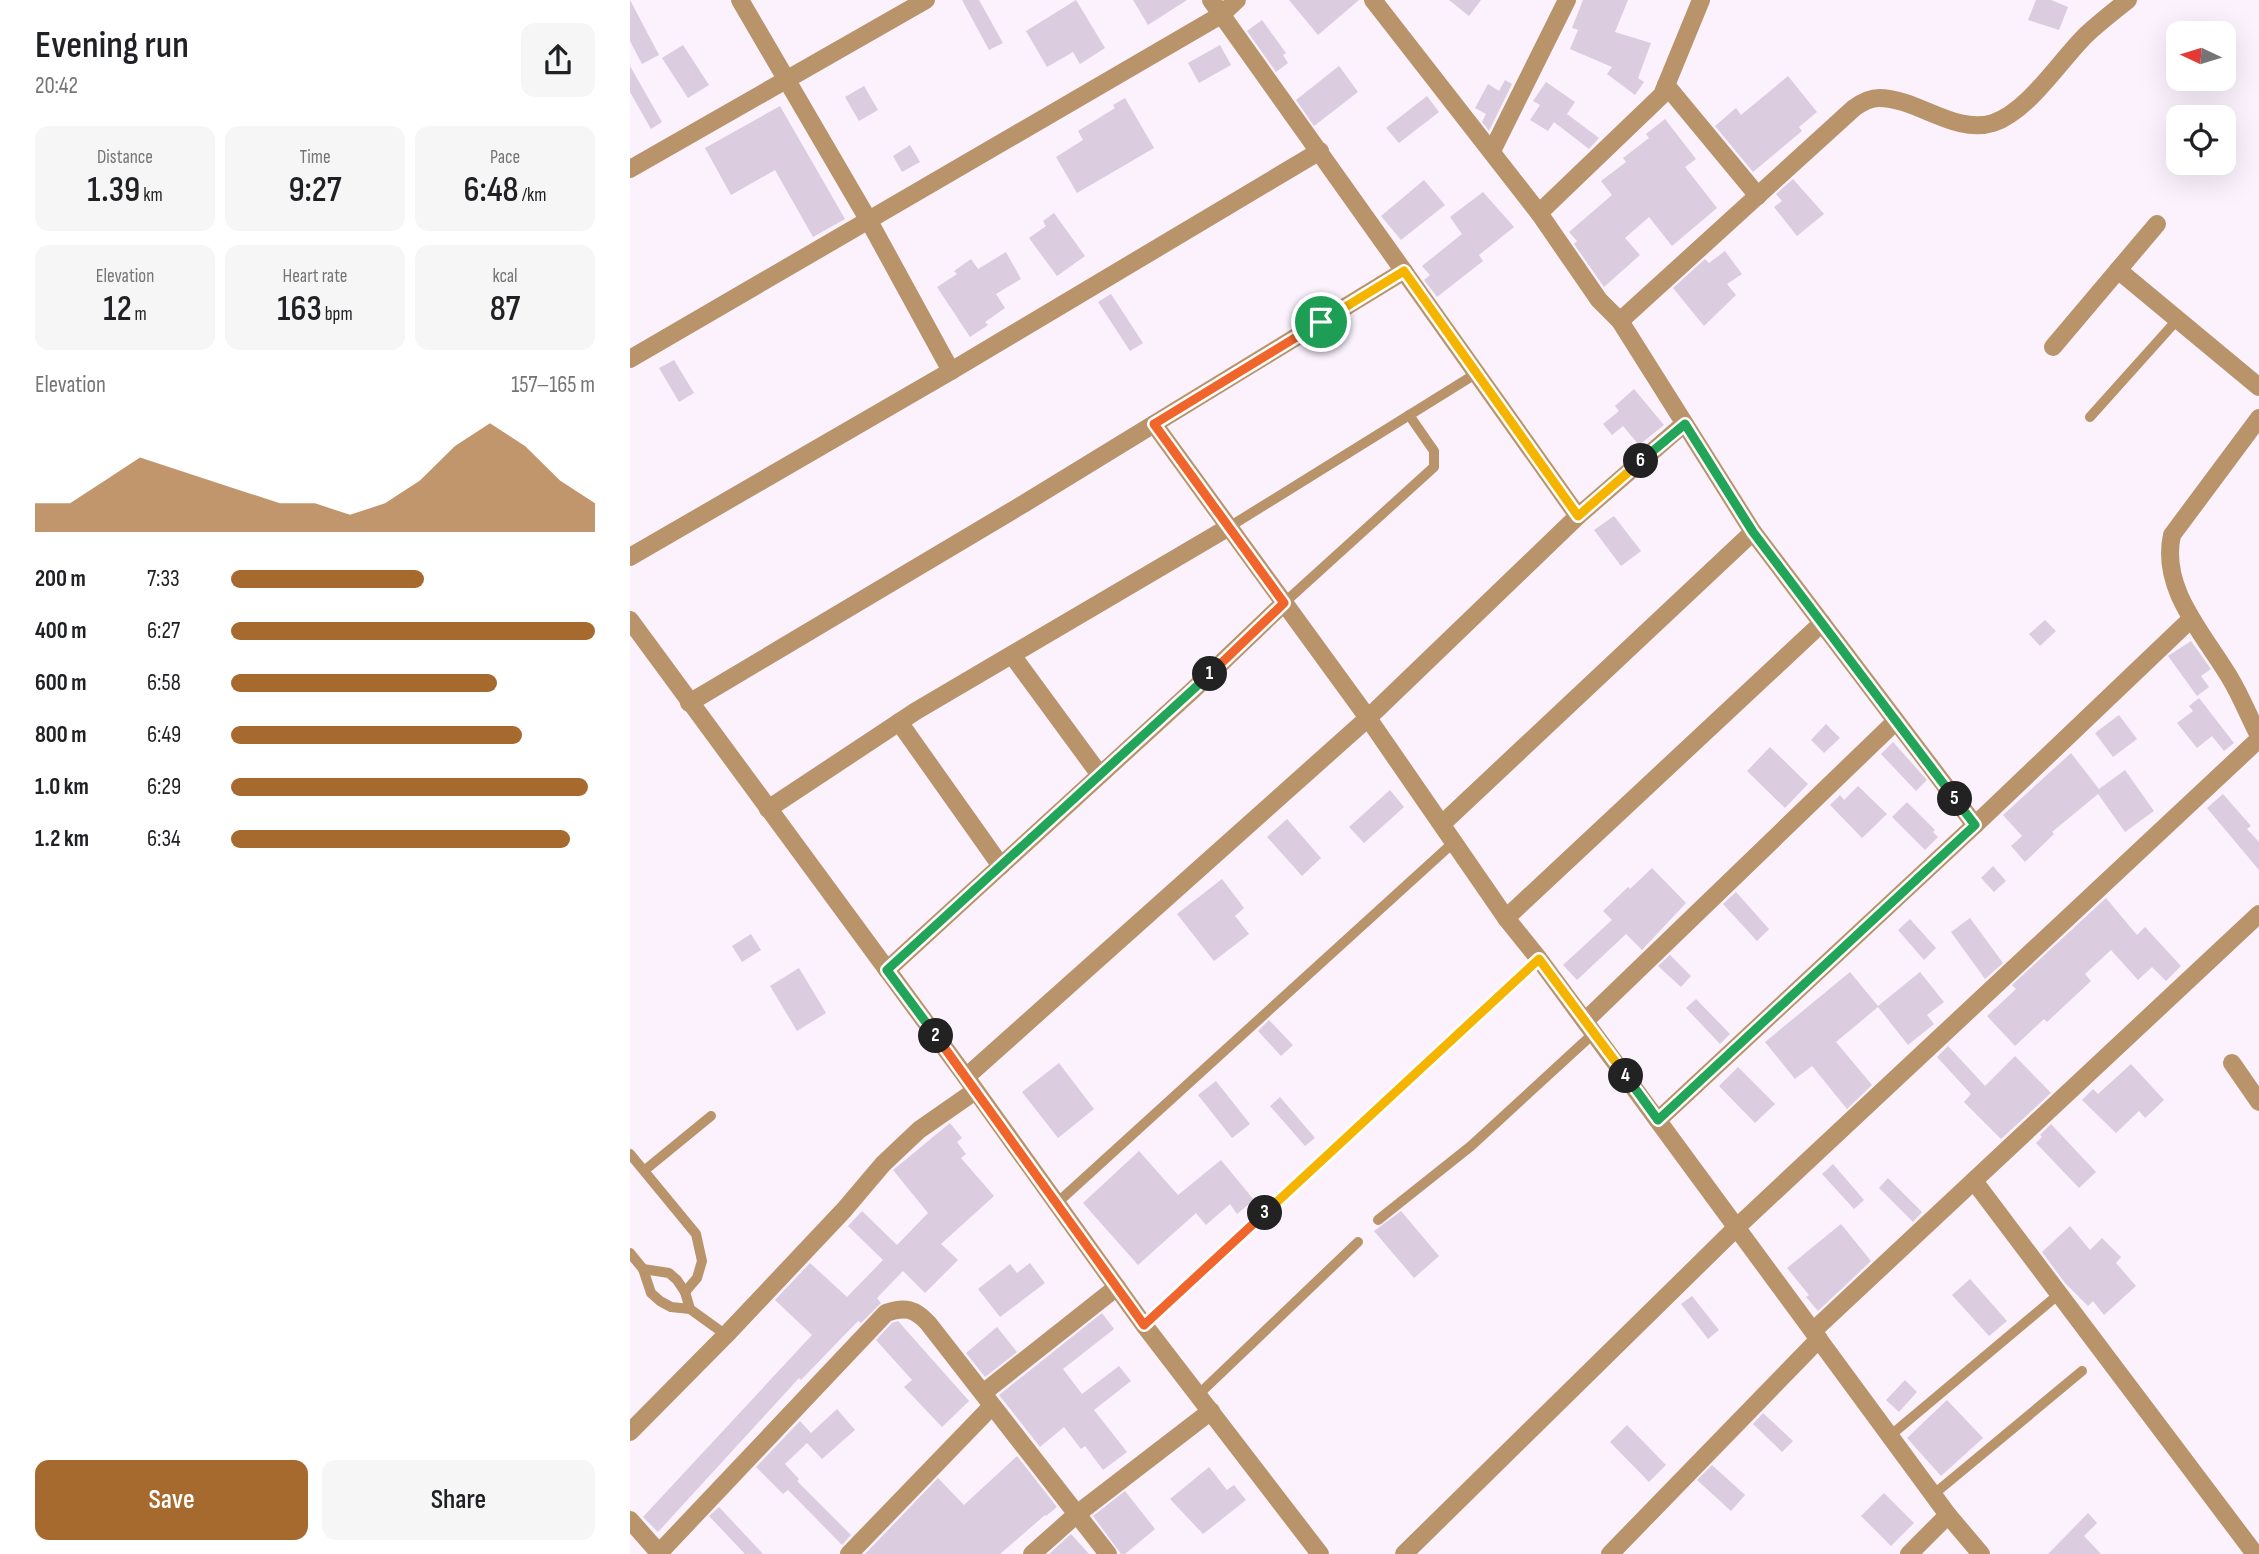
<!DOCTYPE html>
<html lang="en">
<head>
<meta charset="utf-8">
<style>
  body { margin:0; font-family:"Sofia Sans Condensed",sans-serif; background:#f6f6f6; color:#202124; height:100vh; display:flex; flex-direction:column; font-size:26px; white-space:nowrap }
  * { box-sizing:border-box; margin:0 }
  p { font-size:23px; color:#757577 }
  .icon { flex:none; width:38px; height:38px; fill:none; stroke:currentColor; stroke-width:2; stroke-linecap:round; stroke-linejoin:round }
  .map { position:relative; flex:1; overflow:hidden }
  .panel { display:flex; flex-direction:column; background:#fff; width:630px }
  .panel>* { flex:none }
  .needle { width:46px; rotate:274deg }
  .fabs { position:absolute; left:1536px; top:21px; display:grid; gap:14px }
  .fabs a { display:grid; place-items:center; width:70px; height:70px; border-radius:14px; background:#fff; box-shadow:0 7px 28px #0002; font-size:35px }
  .pin { position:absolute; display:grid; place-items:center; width:60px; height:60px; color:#fff; margin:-30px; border:4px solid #fff; border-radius:50%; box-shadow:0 2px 7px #0007 }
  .km { position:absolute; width:35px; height:35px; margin:-18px; border-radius:50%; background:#222; color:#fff; font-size:19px; line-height:35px; text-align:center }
  .round { display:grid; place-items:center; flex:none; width:74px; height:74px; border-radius:14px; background:#f6f6f6 }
  .summary { display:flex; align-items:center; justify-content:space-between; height:119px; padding:0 35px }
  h1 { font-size:38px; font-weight:600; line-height:52px }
  .stats { display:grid; grid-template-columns:repeat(3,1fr); gap:10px; height:119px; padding:7px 35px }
  .stats div { display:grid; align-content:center; border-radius:14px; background:#f6f6f6; text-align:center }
  .stats b { font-size:35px; font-weight:600 }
  .stats small { font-size:19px; font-weight:400 }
  .stats p { font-size:19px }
  .chart { height:196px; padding:14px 35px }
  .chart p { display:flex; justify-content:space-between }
  .chart svg { width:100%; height:126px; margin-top:7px; fill:#a76a2e; opacity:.7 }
  .action { display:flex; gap:14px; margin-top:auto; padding:14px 35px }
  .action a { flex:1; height:80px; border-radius:14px; background:#a76a2e; color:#fff; font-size:28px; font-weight:600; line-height:80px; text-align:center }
  .action a+a { background:#f6f6f6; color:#202124 }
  ul { padding:0 35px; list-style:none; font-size:23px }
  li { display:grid; grid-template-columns:112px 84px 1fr; align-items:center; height:52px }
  li i { height:18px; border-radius:9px; background:#a76a2e }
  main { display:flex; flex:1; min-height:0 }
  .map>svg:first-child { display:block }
</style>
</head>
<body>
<main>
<section class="panel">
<div class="summary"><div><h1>Evening run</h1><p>20:42</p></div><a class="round"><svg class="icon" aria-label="share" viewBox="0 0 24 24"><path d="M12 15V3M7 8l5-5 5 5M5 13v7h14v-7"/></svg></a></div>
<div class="stats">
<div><p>Distance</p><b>1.39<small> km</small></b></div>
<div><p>Time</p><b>9:27</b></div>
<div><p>Pace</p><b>6:48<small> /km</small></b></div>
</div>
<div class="stats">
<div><p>Elevation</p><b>12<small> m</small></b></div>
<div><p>Heart rate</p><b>163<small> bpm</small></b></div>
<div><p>kcal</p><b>87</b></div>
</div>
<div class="chart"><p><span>Elevation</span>157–165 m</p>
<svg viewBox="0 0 160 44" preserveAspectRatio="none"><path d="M0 44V34L10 34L20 26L30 18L40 22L50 26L60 30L70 34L80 34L90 38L100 34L110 26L120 14L130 6L140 14L150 26L160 34V44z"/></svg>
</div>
<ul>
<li><b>200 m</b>7:33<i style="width:53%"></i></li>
<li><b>400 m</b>6:27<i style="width:100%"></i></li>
<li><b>600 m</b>6:58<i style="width:73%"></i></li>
<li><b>800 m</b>6:49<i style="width:80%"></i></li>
<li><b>1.0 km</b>6:29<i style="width:98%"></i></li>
<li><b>1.2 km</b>6:34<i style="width:93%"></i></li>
</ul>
<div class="action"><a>Save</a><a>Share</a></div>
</section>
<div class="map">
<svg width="1629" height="1554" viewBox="0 0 1629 1554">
  <rect width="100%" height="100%" fill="#fbf2fe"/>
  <!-- building -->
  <g fill="#dbcce0">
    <path d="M0,0L29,55L12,64L0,41Z"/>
    <path d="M332,0H349L373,43L359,50Z"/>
    <path d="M446,0L475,48L450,64L443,52L417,67L396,31Z"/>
    <path d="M503,0H557L518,25Z"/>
    <path d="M659,0H729L688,35Z"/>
    <path d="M819,0H851L839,16Z"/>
    <path d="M953,0H998L985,32L1021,43L1008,78L1014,82L1005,95L977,74L982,67L940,49L948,30L942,28Z"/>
    <path d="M1406,0H1421L1438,7L1429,30L1398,20Z"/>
    <path d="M632,20L656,53L653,55L658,63L646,72L617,31Z"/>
    <path d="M53,45L79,85L58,98L32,58Z"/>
    <path d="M590,45L601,65L569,83L558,63Z"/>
    <path d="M0,66L32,122L21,129L0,92Z"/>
    <path d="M709,66L728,92L684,126L666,100Z"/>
    <path d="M1158,76L1187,112L1169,127L1172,131L1123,172L1085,126L1106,108L1111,115Z"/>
    <path d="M875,80L882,84L859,131L852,122L856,114L845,108L858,84L869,91Z"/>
    <path d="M916,82L945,102L937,114L969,138L959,149L924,122L918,131L900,120L910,105L903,101Z"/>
    <path d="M234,86L248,110L229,121L215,97Z"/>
    <path d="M797,96L809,112L769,143L756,128Z"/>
    <path d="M495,98L524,148L447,193L426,157L453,140L448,131L485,108L483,105Z"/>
    <path d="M150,106L215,219L183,237L145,170L101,195L75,148Z"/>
    <path d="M1035,119L1066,159L1055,167L1087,208L1042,246L1019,217L995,238L1010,255L974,287L944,244L947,241L939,232L982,195L971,181L996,162L993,158L1019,138L1016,134Z"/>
    <path d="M280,145L290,162L272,172L263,156Z"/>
    <path d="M1163,179L1194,214L1167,236L1144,207L1152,201L1146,194Z"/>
    <path d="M794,180L815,205L771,240L751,216Z"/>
    <path d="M853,192L884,227L849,255L853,261L807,297L794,280L800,275L792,266L832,234L820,217Z"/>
    <path d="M424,213L455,256L427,276L399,238L416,226L413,221Z"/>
    <path d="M1095,251L1112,274L1097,284L1106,295L1074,326L1043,288L1075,259L1079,263Z"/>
    <path d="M376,252L391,279L366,294L375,308L355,322L358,325L340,337L307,287L327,274L324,271L341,259L348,269Z"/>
    <path d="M481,294L513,343L500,351L468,302Z"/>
    <path d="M44,360L64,393L49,402L29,368Z"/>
    <path d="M1004,389L1034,425L1009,445L993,426L982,435L973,424L989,411L985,406Z"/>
    <path d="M984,516L1011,551L991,566L964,530Z"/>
    <path d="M1415,620L1426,631L1410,646L1399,634Z"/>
    <path d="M1561,641L1581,669L1571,676L1579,687L1567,696L1538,656Z"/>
    <path d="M1569,698L1604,743L1594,751L1582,736L1567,748L1547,723L1563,711L1559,706Z"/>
    <path d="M1489,715L1507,739L1483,757L1465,733Z"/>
    <path d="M1196,724L1210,738L1194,753L1181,740Z"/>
    <path d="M1263,742L1297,780L1286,791L1251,754Z"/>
    <path d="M1140,747L1178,784L1155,808L1117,771Z"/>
    <path d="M1441,753L1469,789L1495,770L1524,811L1495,832L1468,794L1422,832L1424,834L1395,862L1381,846L1392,836L1373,815Z"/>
    <path d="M1228,786L1257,814L1232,838L1200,805L1210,795L1214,800Z"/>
    <path d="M760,790L774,807L734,843L719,827Z"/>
    <path d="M1593,794L1621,826L1617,829L1629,842V870L1577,808Z"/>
    <path d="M1277,802L1305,830L1303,832L1308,837L1295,850L1262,817Z"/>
    <path d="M657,819L691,858L672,876L637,837Z"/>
    <path d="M1363,866L1376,881L1364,892L1351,878Z"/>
    <path d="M1022,868L1056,903L1012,950L996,934L947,980L933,965L982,920L973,911L998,887L1000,889Z"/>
    <path d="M592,879L614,908L605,916L619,934L584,961L547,914Z"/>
    <path d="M1106,892L1139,929L1127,941L1093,904Z"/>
    <path d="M1476,898L1507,935L1515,927L1551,966L1536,981L1522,967L1508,980L1481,950L1455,974L1461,981L1417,1022L1414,1019L1385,1046L1357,1016L1386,989L1382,985Z"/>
    <path d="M1340,918L1373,963L1355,979L1321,932Z"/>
    <path d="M1280,919L1306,948L1294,960L1268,930Z"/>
    <path d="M121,934L131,950L112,962L102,946Z"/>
    <path d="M1040,955L1061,976L1051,987L1028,966Z"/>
    <path d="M169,968L196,1013L167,1031L140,986Z"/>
    <path d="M1220,972L1248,1006L1290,972L1314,1002L1297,1015L1304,1024L1278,1045L1248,1007L1206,1042L1242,1085L1217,1109L1182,1066L1165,1079L1135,1042Z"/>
    <path d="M1066,999L1100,1034L1090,1044L1056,1008Z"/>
    <path d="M639,1020L663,1045L651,1056L628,1031Z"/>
    <path d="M1318,1046L1355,1086L1385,1056L1421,1093L1371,1139L1334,1102L1341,1094L1307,1057Z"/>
    <path d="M429,1063L464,1109L428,1138L392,1092Z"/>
    <path d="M1501,1064L1534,1100L1515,1118L1509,1111L1486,1133L1452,1100L1463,1089L1468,1094Z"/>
    <path d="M1108,1067L1145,1104L1125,1123L1089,1086Z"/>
    <path d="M586,1081L620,1124L602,1138L568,1095Z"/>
    <path d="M650,1097L685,1138L675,1146L640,1106Z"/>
    <path d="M320,1123L332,1138L327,1142L336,1154L331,1158L364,1196L311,1244L328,1260L295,1293L273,1271L247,1298L251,1303L231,1323L228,1321L171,1380L169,1378L28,1532L13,1517L182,1335L145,1300L180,1263L217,1297L253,1260L218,1226L232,1211L267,1245L298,1213L263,1170Z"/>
    <path d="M1421,1124L1466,1172L1449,1188L1406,1143L1412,1137L1410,1135Z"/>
    <path d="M509,1151L548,1195L591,1160L624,1200L607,1214L600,1204L576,1225L566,1213L508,1265L453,1203Z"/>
    <path d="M1203,1164L1234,1200L1224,1209L1192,1174Z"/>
    <path d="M1258,1178L1292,1212L1283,1222L1249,1188Z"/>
    <path d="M771,1211L809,1256L784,1278L744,1231Z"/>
    <path d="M1211,1224L1241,1261L1188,1311L1176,1297L1179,1295L1157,1268Z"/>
    <path d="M1440,1226L1460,1250L1472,1238L1491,1257L1486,1263L1506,1286L1474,1315L1463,1301L1458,1306L1435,1283L1412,1252Z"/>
    <path d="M400,1263L415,1283L370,1317L348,1289L380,1264L387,1273Z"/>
    <path d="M1340,1279L1377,1321L1359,1336L1322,1295Z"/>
    <path d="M1062,1296L1089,1330L1078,1339L1051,1304Z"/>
    <path d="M472,1313L484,1329L433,1369L452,1394L489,1366L501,1381L464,1410L497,1452L473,1470L455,1446L451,1449L434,1427L410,1447L369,1395Z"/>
    <path d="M268,1321L339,1401L312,1427L274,1387L282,1380L246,1340L262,1323Z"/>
    <path d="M367,1327L387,1352L355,1377L336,1353Z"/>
    <path d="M1275,1380L1287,1392L1269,1412L1256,1400Z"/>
    <path d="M1317,1400L1353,1438L1311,1476L1277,1438Z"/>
    <path d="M207,1409L225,1430L192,1459L177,1443L155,1464L169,1479L167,1481L221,1535L212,1545L158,1490L153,1494L126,1467L170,1421L181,1433Z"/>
    <path d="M1133,1413L1163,1441L1152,1452L1123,1424Z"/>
    <path d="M997,1425L1036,1465L1019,1482L980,1442Z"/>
    <path d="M387,1456L427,1507L416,1516L415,1515L370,1554H235L308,1478L334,1505Z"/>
    <path d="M1082,1465L1115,1495L1101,1511L1067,1480Z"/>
    <path d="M579,1467L597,1490L604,1485L616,1500L573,1534L540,1499Z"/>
    <path d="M495,1491L525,1529L495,1554H491L463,1516Z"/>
    <path d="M1254,1493L1284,1523L1261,1546L1231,1516Z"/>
    <path d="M89,1507L133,1554H115L79,1516Z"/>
    <path d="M1458,1513L1467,1523L1454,1536L1471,1554H1418Z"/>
    <path d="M441,1534L459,1554H419Z"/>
  </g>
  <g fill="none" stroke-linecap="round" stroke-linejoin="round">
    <!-- service -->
    <g stroke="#b9946a" stroke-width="10">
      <path d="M1460,417L1547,320"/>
      <path d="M599,527L847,373"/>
      <path d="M654,603L804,467V451L779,415"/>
      <path d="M0,1154L66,1234L72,1261L67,1278L55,1292"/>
      <path d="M15,1170L81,1116"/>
      <path d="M427,1203L824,842"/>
      <path d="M748,1220L841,1146L964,1033"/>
      <path d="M0,1253L13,1269L21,1293L30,1301L41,1307L60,1309"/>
      <path d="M13,1269L39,1273L47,1280L55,1292L60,1309L96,1335"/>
      <path d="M514,1325L909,959"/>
      <path d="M568,1395L728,1242"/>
      <path d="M1261,1435L1429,1294"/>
      <path d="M1304,1494L1452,1371"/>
    </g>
    <!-- minor -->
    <g stroke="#b9946a" stroke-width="18">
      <path d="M110,0L239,221L321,371"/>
      <path d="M743,0L909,213L969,300L990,321L1123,532L1345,825"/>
      <path d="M1036,85L1128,196"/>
      <path d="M862,151L937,0"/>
      <path d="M0,169L296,0"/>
      <path d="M909,213L1032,95L1071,0"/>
      <path d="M1488,270L1629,387"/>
      <path d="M990,321L1224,108C1231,103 1240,98 1249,98C1287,98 1325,135 1363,123C1399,111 1430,60 1457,34C1470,22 1484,11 1498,0"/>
      <path d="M1423,347L1527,224"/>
      <path d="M1629,418L1542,535C1530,589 1574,634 1600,678C1611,696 1619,717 1629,736"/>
      <path d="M524,424L738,718L876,918L909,959L1318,1515L1351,1554"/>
      <path d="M948,516L1054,424"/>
      <path d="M0,557L321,371L690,151"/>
      <path d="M382,655L470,775"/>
      <path d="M59,703L395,503L774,271"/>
      <path d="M269,722L371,866"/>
      <path d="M138,809L286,711L599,527"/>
      <path d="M812,824L1123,532"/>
      <path d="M876,918L1192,623"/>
      <path d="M257,970L563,690L654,603"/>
      <path d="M955,1021L1266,721"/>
      <path d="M1602,1063L1629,1102"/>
      <path d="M336,1077L738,718L948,516L581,0"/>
      <path d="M1028,1120L1345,825L1561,619"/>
      <path d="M1344,1181L1625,1554"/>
      <path d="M1183,1331L1629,914"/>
      <path d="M353,1393L487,1287"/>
      <path d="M0,1432L96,1335L214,1210L253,1164L289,1130L345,1091"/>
      <path d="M0,1520L30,1554"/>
      <path d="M29,1553L256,1313C275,1306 285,1309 298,1323L478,1554"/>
      <path d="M219,1554L362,1406"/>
      <path d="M402,1554L447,1514L581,1411"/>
      <path d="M774,1554L1107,1227L1629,739"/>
      <path d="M980,1554L1189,1339"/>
      <path d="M1279,1554L1318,1515"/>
    </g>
    <!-- tertiary -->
    <g stroke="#b9946a" stroke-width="18">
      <path d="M0,359L591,15L607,0"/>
      <path d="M0,620L336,1077L514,1325L690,1554"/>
    </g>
  </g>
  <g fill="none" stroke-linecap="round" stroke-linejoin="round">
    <defs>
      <path id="split-1" d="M580,674L654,603L524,424L691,322"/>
      <path id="split-2" d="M306,1036L257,970L580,674"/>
      <path id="split-3" d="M306,1036L514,1325L635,1213"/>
      <path id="split-4" d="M635,1213L909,959L996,1076"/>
      <path id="split-5" d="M996,1076L1028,1120L1345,825L1325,799"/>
      <path id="split-6" d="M1011,461L1055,424L1123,532L1325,799"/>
      <path id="split-7" d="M691,322L774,271L948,516L1011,461"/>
    </defs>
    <!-- split-1 casing -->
    <use href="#split-1" stroke="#fff" stroke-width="14"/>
    <!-- split-2 casing -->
    <use href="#split-2" stroke="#fff" stroke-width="14"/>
    <!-- split-3 casing -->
    <use href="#split-3" stroke="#fff" stroke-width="14"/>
    <!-- split-4 casing -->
    <use href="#split-4" stroke="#fff" stroke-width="14"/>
    <!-- split-5 casing -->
    <use href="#split-5" stroke="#fff" stroke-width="14"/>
    <!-- split-6 casing -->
    <use href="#split-6" stroke="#fff" stroke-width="14"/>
    <!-- split-7 casing -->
    <use href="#split-7" stroke="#fff" stroke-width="14"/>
    <!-- split-1 -->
    <use href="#split-1" stroke="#f0652b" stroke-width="9"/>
    <!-- split-2 -->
    <use href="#split-2" stroke="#22a559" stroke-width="9"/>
    <!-- split-3 -->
    <use href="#split-3" stroke="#f0652b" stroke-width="9"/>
    <!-- split-4 -->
    <use href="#split-4" stroke="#f5b400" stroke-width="9"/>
    <!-- split-5 -->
    <use href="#split-5" stroke="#22a559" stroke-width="9"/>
    <!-- split-6 -->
    <use href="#split-6" stroke="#22a559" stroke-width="9"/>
    <!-- split-7 -->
    <use href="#split-7" stroke="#f5b400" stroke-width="9"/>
  </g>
</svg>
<div class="fabs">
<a><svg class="needle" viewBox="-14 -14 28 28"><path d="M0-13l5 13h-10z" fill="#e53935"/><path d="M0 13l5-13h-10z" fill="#757577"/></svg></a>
<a><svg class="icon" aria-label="locate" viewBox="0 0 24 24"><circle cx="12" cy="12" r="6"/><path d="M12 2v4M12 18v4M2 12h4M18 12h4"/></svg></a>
</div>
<div class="pin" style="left:691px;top:322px;background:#1e9e55"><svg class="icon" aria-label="arrive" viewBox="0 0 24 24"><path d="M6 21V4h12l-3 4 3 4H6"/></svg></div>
<b class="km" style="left:580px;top:674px">1</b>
<b class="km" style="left:306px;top:1036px">2</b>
<b class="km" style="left:635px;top:1213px">3</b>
<b class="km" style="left:996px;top:1076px">4</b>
<b class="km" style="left:1325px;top:799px">5</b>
<b class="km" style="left:1011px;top:461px">6</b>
</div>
</main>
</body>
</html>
